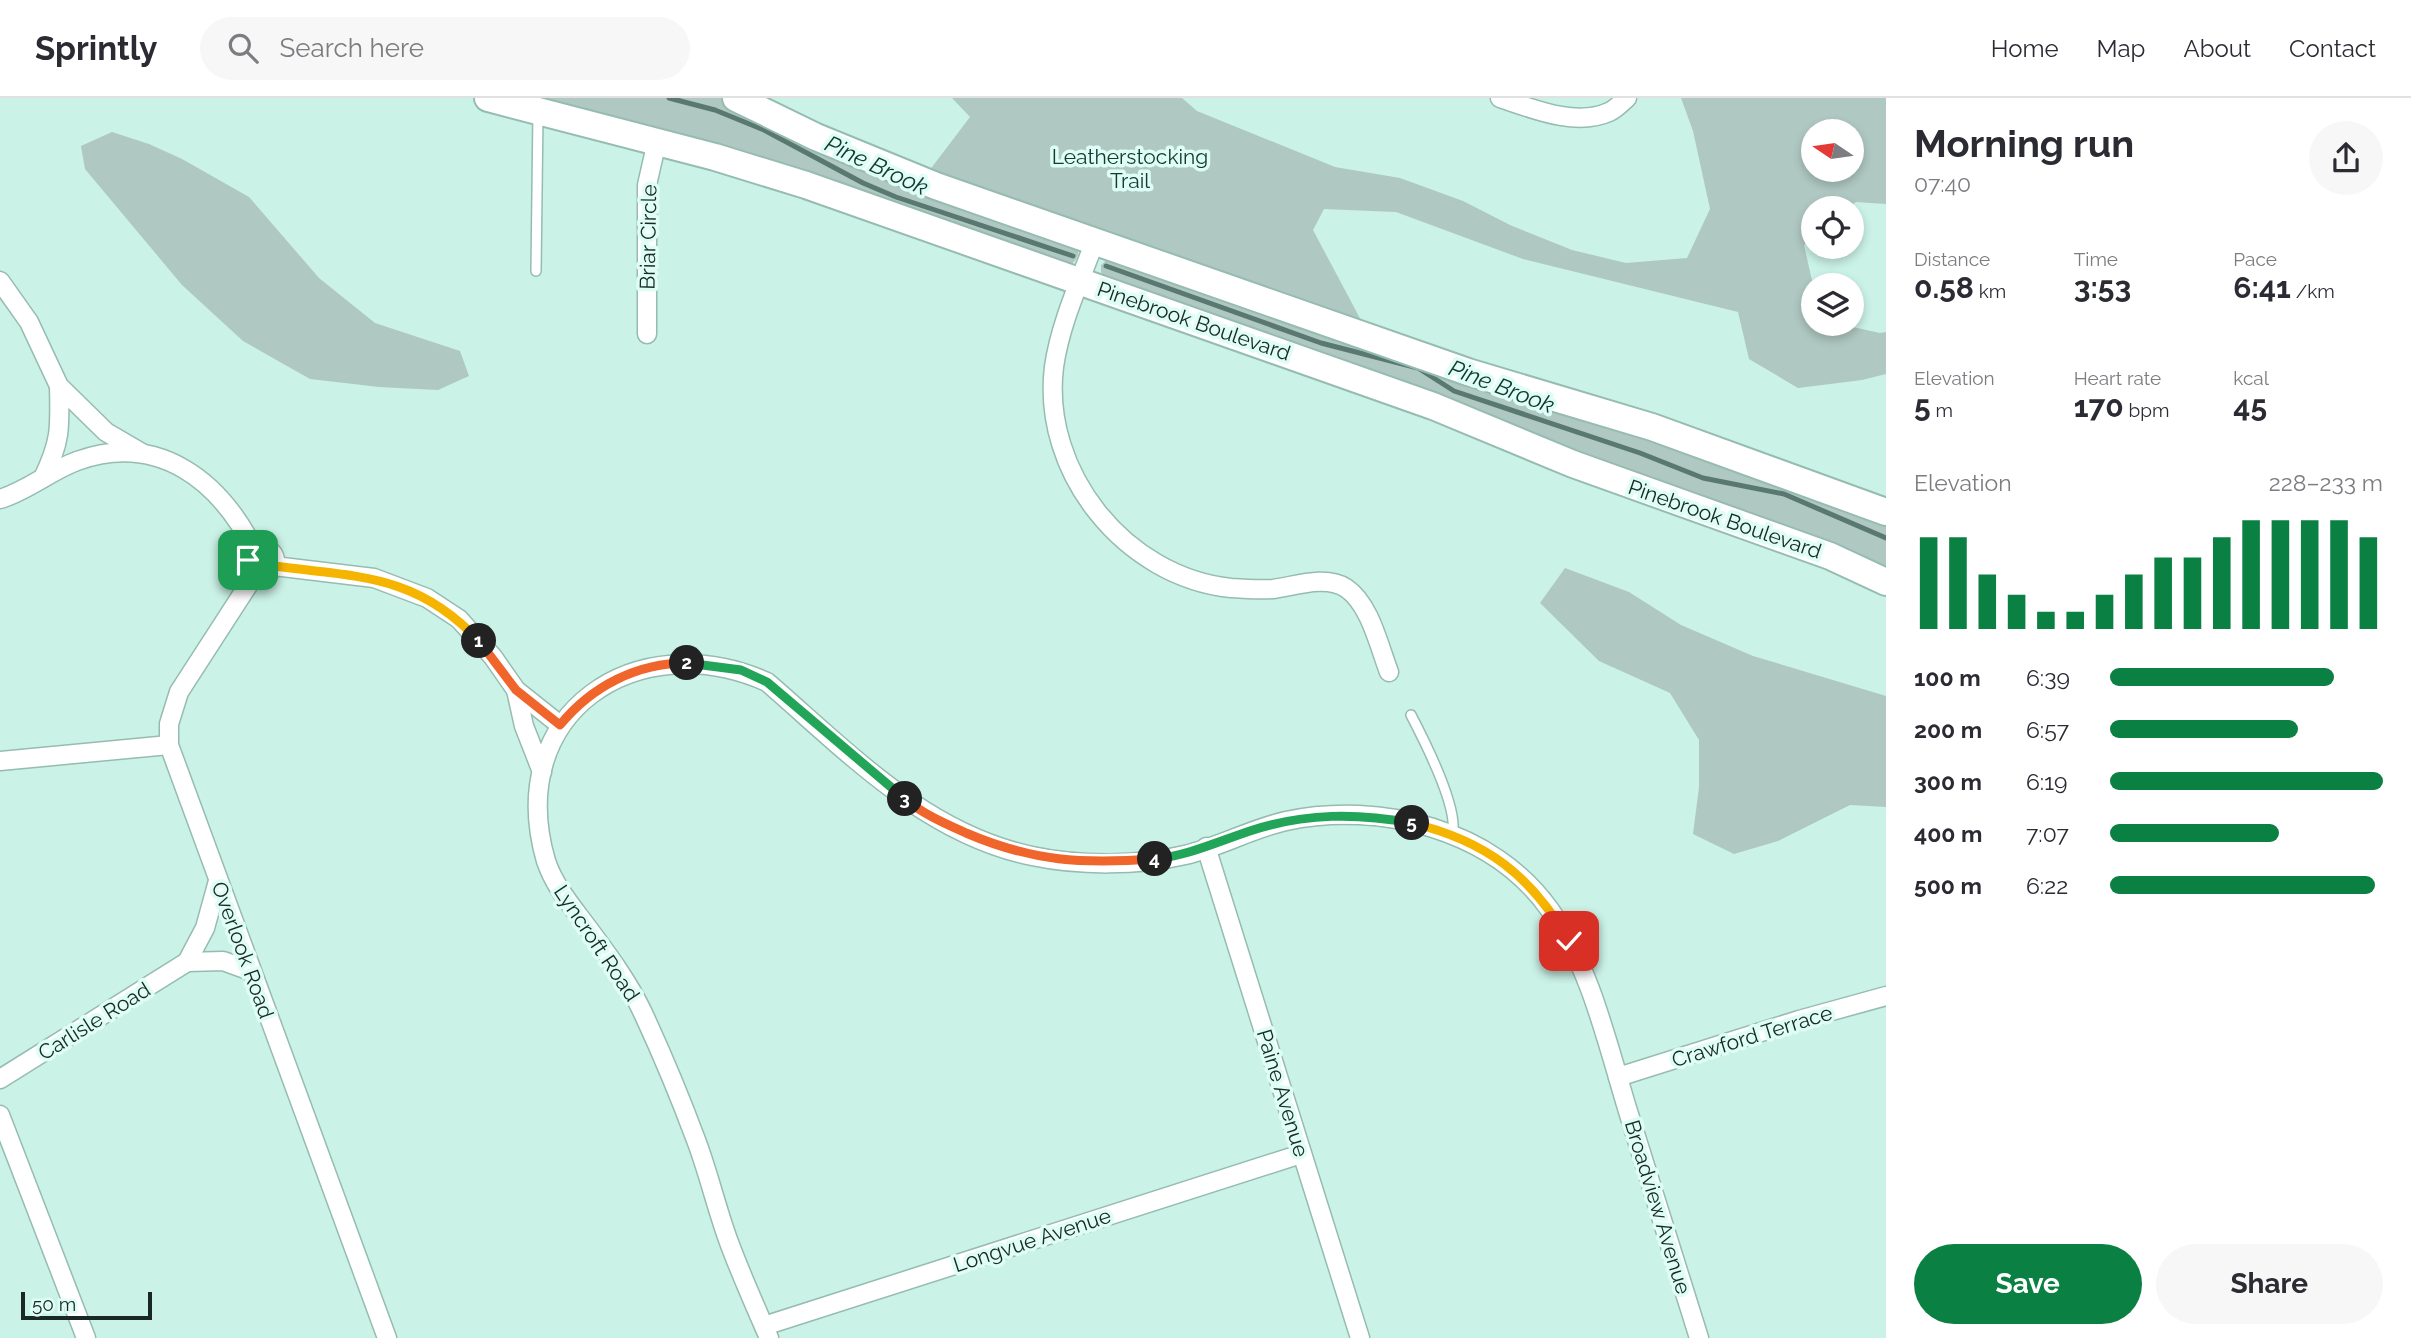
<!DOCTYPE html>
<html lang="en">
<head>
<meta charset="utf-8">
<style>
  body { margin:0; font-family:Raleway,sans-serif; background:#f7f7f7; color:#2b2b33; height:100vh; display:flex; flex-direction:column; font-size:26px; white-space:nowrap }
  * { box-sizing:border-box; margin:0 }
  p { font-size:23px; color:#7c7c81 }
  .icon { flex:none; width:38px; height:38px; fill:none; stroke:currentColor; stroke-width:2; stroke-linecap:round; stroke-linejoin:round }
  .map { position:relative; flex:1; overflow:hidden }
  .side { display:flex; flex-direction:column; background:#fff; width:525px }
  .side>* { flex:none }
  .needle { width:46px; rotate:283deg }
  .buttons { position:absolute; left:1801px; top:21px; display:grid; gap:14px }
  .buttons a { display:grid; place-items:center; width:63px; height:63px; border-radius:50%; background:#fff; box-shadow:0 4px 10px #0003; font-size:35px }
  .scale { position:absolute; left:21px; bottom:18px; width:131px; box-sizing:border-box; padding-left:7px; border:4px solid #192824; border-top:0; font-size:19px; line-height:24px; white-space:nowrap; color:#192824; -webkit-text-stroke:5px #defdf4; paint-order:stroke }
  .pin { position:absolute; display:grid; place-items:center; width:60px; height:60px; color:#fff; margin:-30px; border-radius:14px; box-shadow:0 4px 10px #0006 }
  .km { position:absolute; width:35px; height:35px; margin:-18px; border-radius:50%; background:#222; color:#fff; font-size:19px; line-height:35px; text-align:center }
  .round { display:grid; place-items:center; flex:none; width:74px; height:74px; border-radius:37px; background:#f7f7f7 }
  .overview { display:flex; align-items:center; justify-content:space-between; height:119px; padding:0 28px }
  h1 { font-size:38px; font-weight:700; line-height:52px }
  .figures { display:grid; grid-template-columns:repeat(3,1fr); gap:10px; height:119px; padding:7px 28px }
  .figures div { display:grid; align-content:center }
  .figures b { font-size:30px; font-weight:700 }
  .figures small { font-size:19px; font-weight:400 }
  .figures p { font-size:19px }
  .chart { height:196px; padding:14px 28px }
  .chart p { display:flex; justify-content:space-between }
  .chart svg { width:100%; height:126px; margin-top:7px; stroke:#0b8043; stroke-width:6 }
  .button { display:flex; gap:14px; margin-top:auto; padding:14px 28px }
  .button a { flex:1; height:80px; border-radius:42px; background:#0b8043; color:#fff; font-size:28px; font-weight:700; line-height:80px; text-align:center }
  .button a+a { background:#f7f7f7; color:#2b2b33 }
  ul { padding:0 28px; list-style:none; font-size:23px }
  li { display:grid; grid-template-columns:112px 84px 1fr; align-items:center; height:52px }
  li i { height:18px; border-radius:9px; background:#0b8043 }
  header { display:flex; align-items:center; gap:42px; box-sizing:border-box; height:98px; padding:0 35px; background:#fff; border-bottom:2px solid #e1e1e2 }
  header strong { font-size:33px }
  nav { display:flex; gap:38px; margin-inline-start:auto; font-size:24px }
  .search { width:490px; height:63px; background:#f7f7f7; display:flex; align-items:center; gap:18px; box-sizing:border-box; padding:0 24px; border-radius:38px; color:#7c7c81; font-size:26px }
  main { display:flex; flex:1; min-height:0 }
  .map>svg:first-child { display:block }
</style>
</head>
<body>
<header>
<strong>Sprintly</strong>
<div class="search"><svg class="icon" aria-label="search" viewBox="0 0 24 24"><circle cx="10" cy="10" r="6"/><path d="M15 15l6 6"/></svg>Search here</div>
<nav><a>Home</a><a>Map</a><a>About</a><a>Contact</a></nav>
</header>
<main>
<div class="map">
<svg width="1886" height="1240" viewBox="0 0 1886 1240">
  <rect width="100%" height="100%" fill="#cbf2e7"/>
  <!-- green -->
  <g fill="#afc8c1" fill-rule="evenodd">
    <path d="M530,0H725L1079,150C1078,161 1075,166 1064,168Z"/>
    <path d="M952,0H1182L1197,13L1335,69L1400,80L1463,103L1510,127L1572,152L1626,165L1687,160L1710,111L1693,33L1681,0H1886V106L1856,104L1848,110H1813V139L1804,147L1813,187V226H1839L1880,235L1886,234V276L1862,282L1798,290L1749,261L1738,214L1523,161L1396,114L1324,111L1313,132L1363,226L929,73L970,19ZM1813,33H1852V72H1813Z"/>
    <path d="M112,34L149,46L182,61L249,99L319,180L375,225L460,253L469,278L438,292L379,289L310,281L243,243L182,187L85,71L81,48Z"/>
    <path d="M1111,158L1558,305L1886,423V474L1105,182L1101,174V167Z"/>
    <path d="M1565,470L1629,494L1681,527L1753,558L1886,598V709L1850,707L1778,743L1734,756L1693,736L1699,689V642L1670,595L1599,563L1540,505Z"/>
  </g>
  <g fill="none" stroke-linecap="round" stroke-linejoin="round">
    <!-- stream -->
    <g stroke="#597970" stroke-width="5">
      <path d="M669,0L715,12L764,32L863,85L896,99L1073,158"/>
      <path d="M1106,168L1321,245L1418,270L1454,293L1640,355L1703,380L1784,396L1886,440"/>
    </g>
    <defs>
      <g id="lane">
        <path d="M536,173L538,15"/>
        <path d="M1411,617C1424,642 1460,712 1452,737"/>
      </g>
      <g id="street">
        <path d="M1500,0C1533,11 1576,29 1609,14C1616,11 1622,4 1627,0"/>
        <path d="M1095,143C1080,183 1060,226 1054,269C1041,374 1125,479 1231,490C1245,491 1259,492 1273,491C1295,488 1326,477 1346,490C1370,506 1379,548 1389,574"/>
        <path d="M0,183L29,224L59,288L106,334L142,355"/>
        <path d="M647,236V87L657,43"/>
        <path d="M43,380C61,343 60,330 59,288"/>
        <path d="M0,401C27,393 50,373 77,363C158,334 219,382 254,451"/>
        <circle cx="262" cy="463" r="13"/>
        <path d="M274,468L374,480L427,500L459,521L493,559L516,592L560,627"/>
        <path d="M256,475L179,594L169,626V647L387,1240"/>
        <path d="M516,592L524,628L542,674"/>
        <path d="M0,663L169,647"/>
        <path d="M1206,749L1360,1240"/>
        <path d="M187,864L223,863L251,873"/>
        <path d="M1618,979L1799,922L1886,898"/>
        <path d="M0,981L187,864L205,830L218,783"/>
        <path d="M0,1017L86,1240"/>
        <path d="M764,1228L1301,1056"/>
        <path d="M769,1240C756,1210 742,1179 730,1147C717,1113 709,1076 696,1042C680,999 662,956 643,915C628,883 606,854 585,826C570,806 554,787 546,763C503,615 636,526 767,584C847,653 925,736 1032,758C1079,768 1138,768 1185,757C1219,749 1251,731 1286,723C1380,703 1493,731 1550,812C1590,869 1607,944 1627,1010C1651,1087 1675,1164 1699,1240"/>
      </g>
      <g id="secondary">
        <path d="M488,0L715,59L806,87L1433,308L1573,366L1830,458L1886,484"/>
        <path d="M736,0L816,39L936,88L1468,274L1652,329L1886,414"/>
      </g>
    </defs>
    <!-- lane casing -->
    <use href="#lane" stroke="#96bcb1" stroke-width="12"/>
    <!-- street casing -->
    <use href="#street" stroke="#96bcb1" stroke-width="21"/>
    <!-- secondary casing -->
    <use href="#secondary" stroke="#96bcb1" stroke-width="30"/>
    <!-- lane -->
    <use href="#lane" stroke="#fff" stroke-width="9"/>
    <!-- street -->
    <use href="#street" stroke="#fff" stroke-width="18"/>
    <!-- secondary -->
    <use href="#secondary" stroke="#fff" stroke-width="26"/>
  </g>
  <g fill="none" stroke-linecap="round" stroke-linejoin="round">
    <defs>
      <path id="split-1" d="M248,462L253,473C261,478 269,476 274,468C358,479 417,476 479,543"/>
      <path id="split-2" d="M479,543L516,592L560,627C592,588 637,565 687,565"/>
      <path id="split-3" d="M687,565L741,572L767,584L905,701"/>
      <path id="split-4" d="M905,701C923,716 944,725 966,735C1034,764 1082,766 1155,761"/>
      <path id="split-5" d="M1155,761C1190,757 1219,743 1253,732C1306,715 1357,715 1412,725"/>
      <path id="split-6" d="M1412,725C1486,743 1531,777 1569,843"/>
    </defs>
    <!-- split-1 casing -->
    <use href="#split-1" stroke="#fff" stroke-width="14"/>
    <!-- split-2 casing -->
    <use href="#split-2" stroke="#fff" stroke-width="14"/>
    <!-- split-3 casing -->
    <use href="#split-3" stroke="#fff" stroke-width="14"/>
    <!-- split-4 casing -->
    <use href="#split-4" stroke="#fff" stroke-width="14"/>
    <!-- split-5 casing -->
    <use href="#split-5" stroke="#fff" stroke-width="14"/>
    <!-- split-6 casing -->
    <use href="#split-6" stroke="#fff" stroke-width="14"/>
    <!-- split-1 -->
    <use href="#split-1" stroke="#f5b400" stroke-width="9"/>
    <!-- split-2 -->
    <use href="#split-2" stroke="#f0652b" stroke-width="9"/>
    <!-- split-3 -->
    <use href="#split-3" stroke="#22a559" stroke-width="9"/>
    <!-- split-4 -->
    <use href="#split-4" stroke="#f0652b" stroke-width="9"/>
    <!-- split-5 -->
    <use href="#split-5" stroke="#22a559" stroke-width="9"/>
    <!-- split-6 -->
    <use href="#split-6" stroke="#f5b400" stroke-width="9"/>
  </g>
  <g text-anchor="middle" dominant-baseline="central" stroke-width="7" stroke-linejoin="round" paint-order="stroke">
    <!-- park labels -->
    <g font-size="21" fill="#133930" stroke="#defdf4">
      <text x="1130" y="58">Leatherstocking<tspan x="1130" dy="24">Trail</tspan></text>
    </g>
    <!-- street labels -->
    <g font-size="21" fill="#192824" stroke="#defdf4">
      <text transform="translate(648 139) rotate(-89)">Briar Circle</text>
      <text transform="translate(1194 223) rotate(19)">Pinebrook Boulevard</text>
      <text transform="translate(1725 421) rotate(19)">Pinebrook Boulevard</text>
      <text transform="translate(597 845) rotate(56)">Lyncroft Road</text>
      <text transform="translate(243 852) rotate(70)">Overlook Road</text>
      <text transform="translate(94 923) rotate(-32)">Carlisle Road</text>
      <text transform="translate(1752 938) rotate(-17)">Crawford Terrace</text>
      <text transform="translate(1283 995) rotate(73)">Paine Avenue</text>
      <text transform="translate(1658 1109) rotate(73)">Broadview Avenue</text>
      <text transform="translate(1032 1142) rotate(-18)">Longvue Avenue</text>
    </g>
    <!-- water labels -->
    <g font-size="23" font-style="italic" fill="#11372f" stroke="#defdf4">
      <text transform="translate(877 67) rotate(25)">Pine Brook</text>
      <text transform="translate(1502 288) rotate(21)">Pine Brook</text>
    </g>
  </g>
</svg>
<div class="buttons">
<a><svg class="needle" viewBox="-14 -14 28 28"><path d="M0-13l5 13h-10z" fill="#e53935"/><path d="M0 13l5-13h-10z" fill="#7c7c81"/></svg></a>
<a><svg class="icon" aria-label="locate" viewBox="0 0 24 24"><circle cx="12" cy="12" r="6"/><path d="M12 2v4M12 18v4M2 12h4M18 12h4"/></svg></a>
<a><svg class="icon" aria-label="layers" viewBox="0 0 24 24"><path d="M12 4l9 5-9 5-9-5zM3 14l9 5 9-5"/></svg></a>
</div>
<div class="scale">50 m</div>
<div class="pin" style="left:248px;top:462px;background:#1e9e55"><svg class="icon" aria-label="arrive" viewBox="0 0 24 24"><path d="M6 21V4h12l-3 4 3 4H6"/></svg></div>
<div class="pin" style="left:1569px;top:843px;background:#d93025"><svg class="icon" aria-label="check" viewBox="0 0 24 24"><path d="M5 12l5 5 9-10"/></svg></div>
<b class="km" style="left:479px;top:543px">1</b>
<b class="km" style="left:687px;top:565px">2</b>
<b class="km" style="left:905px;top:701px">3</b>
<b class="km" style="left:1155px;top:761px">4</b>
<b class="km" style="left:1412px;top:725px">5</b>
</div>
<section class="side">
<div class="overview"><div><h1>Morning run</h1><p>07:40</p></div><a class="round"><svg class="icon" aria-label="share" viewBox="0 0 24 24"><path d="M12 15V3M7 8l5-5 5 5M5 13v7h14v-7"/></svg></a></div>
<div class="figures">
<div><p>Distance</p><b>0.58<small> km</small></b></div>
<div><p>Time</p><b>3:53</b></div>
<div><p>Pace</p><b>6:41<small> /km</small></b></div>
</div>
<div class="figures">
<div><p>Elevation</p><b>5<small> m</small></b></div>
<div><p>Heart rate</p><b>170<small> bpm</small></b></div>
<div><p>kcal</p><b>45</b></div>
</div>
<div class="chart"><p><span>Elevation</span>228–233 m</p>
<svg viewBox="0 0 160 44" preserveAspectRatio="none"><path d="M5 44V12M15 44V12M25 44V25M35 44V32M45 44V38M55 44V38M65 44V32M75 44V25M85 44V19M95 44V19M105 44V12M115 44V6M125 44V6M135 44V6M145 44V6M155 44V12"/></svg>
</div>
<ul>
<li><b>100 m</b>6:39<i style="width:82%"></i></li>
<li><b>200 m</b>6:57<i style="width:69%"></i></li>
<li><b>300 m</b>6:19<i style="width:100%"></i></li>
<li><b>400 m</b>7:07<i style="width:62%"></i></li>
<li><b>500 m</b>6:22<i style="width:97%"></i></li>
</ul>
<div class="button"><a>Save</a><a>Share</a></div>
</section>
</main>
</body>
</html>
